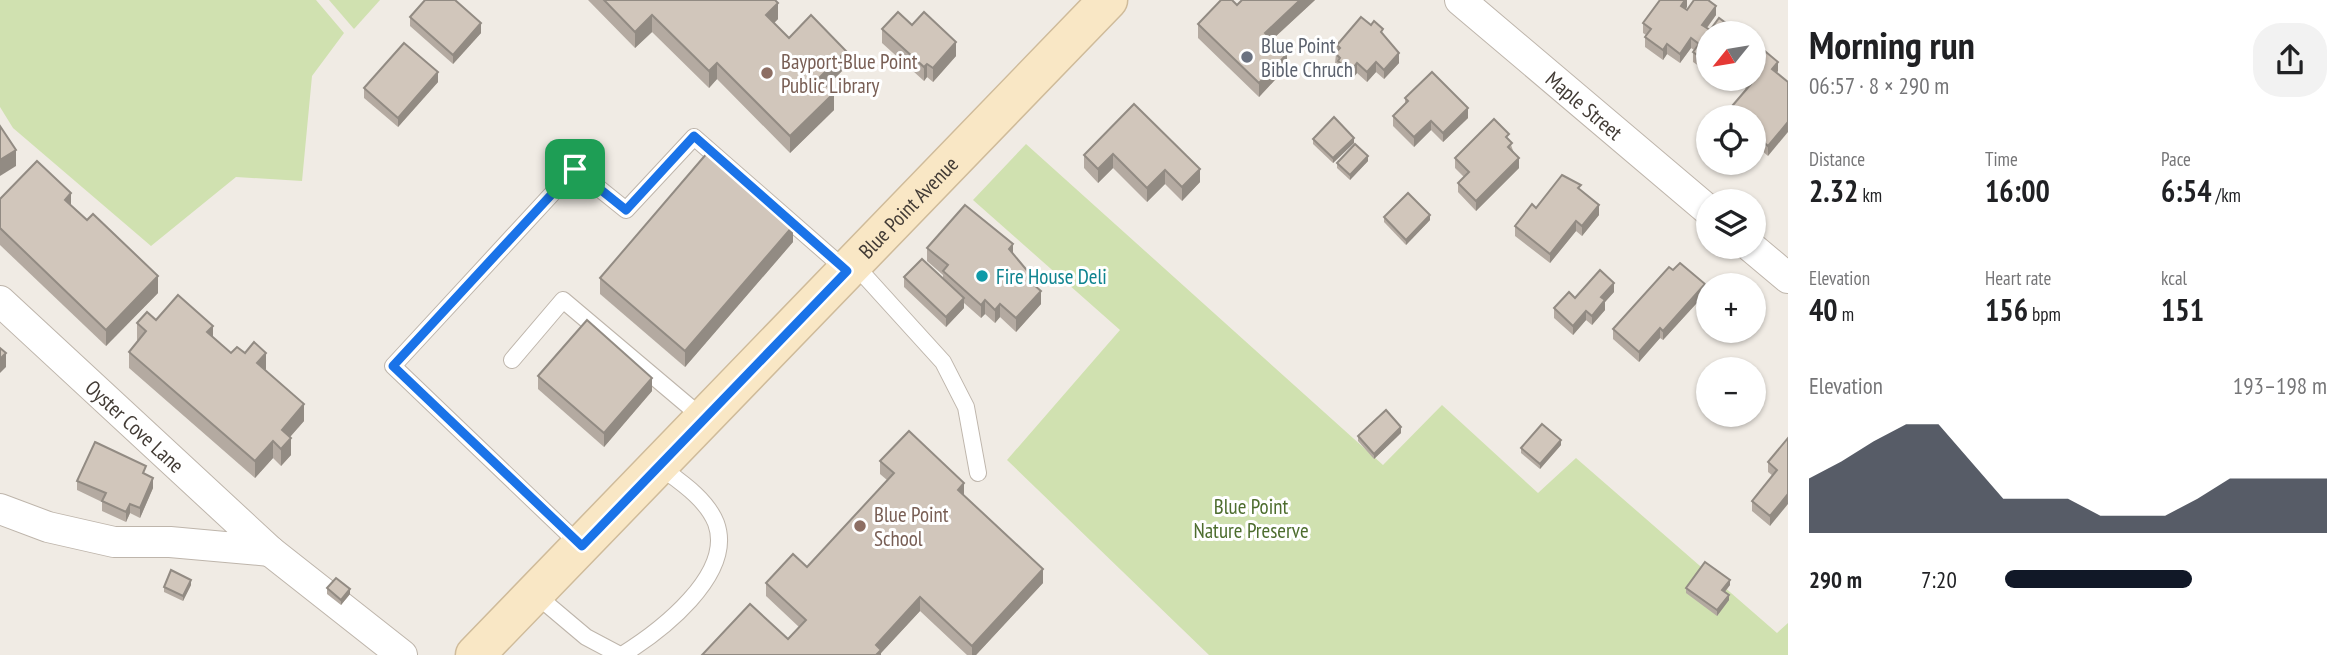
<!DOCTYPE html>
<html lang="en">
<head>
<meta charset="utf-8">
<style>
  body { margin:0; font-family:"PT Sans Narrow",sans-serif; background:#f2f2f2; color:#202124; height:100vh; display:flex; flex-direction:column; font-size:26px; white-space:nowrap }
  * { box-sizing:border-box; margin:0 }
  p { font-size:23px; color:#757577 }
  .icon { flex:none; width:38px; height:38px; fill:none; stroke:currentColor; stroke-width:2; stroke-linecap:round; stroke-linejoin:round }
  .map { position:relative; flex:1; overflow:hidden }
  .drawer { display:flex; flex-direction:column; background:#fff; width:560px }
  .drawer>* { flex:none }
  .needle { width:46px; rotate:240deg }
  .fabs { position:absolute; left:1696px; top:21px; display:grid; gap:14px }
  .fabs a { display:grid; place-items:center; width:70px; height:70px; border-radius:50%; background:#fff; box-shadow:0 2px 5px #0004; font-size:35px }
  .pin { position:absolute; display:grid; place-items:center; width:60px; height:60px; color:#fff; margin:-30px; border-radius:14px; box-shadow:0 4px 10px #0006 }
  .round { display:grid; place-items:center; flex:none; width:74px; height:74px; border-radius:28px; background:#f2f2f2 }
  .head { display:flex; align-items:center; justify-content:space-between; height:119px; padding:0 21px }
  h1 { font-size:38px; font-weight:700; line-height:52px }
  .metrics { display:grid; grid-template-columns:repeat(3,1fr); gap:10px; height:119px; padding:7px 21px }
  .metrics div { display:grid; align-content:center }
  .metrics b { font-size:30px; font-weight:700 }
  .metrics small { font-size:19px; font-weight:400 }
  .metrics p { font-size:19px }
  .chart { height:196px; padding:14px 21px }
  .chart p { display:flex; justify-content:space-between }
  .chart svg { width:100%; height:126px; margin-top:7px; fill:#111827; opacity:.7 }
  ul { padding:0 21px; list-style:none; font-size:23px }
  li { display:grid; grid-template-columns:112px 84px 1fr; align-items:center; height:52px }
  li i { height:18px; border-radius:9px; background:#111827 }
  main { display:flex; flex:1; min-height:0 }
  .map>svg:first-child { display:block }
</style>
</head>
<body>
<main>
<div class="map">
<svg width="1788" height="655" viewBox="0 0 1788 655">
  <rect width="100%" height="100%" fill="#f0ebe4"/>
  <!-- green -->
  <g fill="#d0e1b0">
    <path d="M0,0H316L344,33L312,76L302,181L236,177L151,246L13,128L0,107Z"/>
    <path d="M329,0H380L354,29Z"/>
    <path d="M1026,144L1383,465L1442,405L1538,493L1576,458L1777,633L1788,623V655H1209L1007,460L1120,330L973,200Z"/>
  </g>
  <g fill="none" stroke-linecap="round" stroke-linejoin="round">
    <defs>
      <g id="lane">
        <path d="M854,264L943,362L966,407L978,473"/>
        <path d="M512,360L563,300L704,419"/>
        <path d="M581,546L393,366L575,169L626,210L694,137L846,270"/>
        <path d="M535,594L586,637L620,655"/>
        <path d="M622,655C659,632 735,575 716,523C706,498 679,481 659,466"/>
      </g>
      <g id="street">
        <path id="s1" d="M1460,0L1708,210"/>
        <path d="M1751,247L1788,278"/>
        <path id="s2" d="M0,301L270,551L170,542H114L48,527L0,509"/>
        <path d="M270,551L402,655"/>
      </g>
      <g id="secondary">
        <path id="s3" d="M475,655L1108,0"/>
      </g>
    </defs>
    <!-- lane casing -->
    <use href="#lane" stroke="#beb5ab" stroke-width="18"/>
    <!-- street casing -->
    <use href="#street" stroke="#beb5ab" stroke-width="32"/>
    <!-- secondary casing -->
    <use href="#secondary" stroke="#cfbb9a" stroke-width="41"/>
    <!-- lane -->
    <use href="#lane" stroke="#fff" stroke-width="16"/>
    <!-- street -->
    <use href="#street" stroke="#fff" stroke-width="30"/>
    <!-- secondary -->
    <use href="#secondary" stroke="#f9e7c5" stroke-width="38"/>
  </g>
  <!-- wall -->
  <g fill="#b4aaa1">
    <path d="M588,0H775L778,19L774,23L789,38L846,67L827,86L834,110L790,153L717,79L709,88L652,32L635,48Z"/>
    <path d="M1242,0H1315L1272,40L1287,67L1259,97L1198,38V24L1237,5Z"/>
    <path d="M1687,0V7L1685,9L1716,15L1707,28L1710,30L1738,33H1708V72L1693,62V52L1694,50L1691,48L1680,63L1667,54L1663,60L1645,47V37L1646,35L1643,33V23Z"/>
    <path d="M410,17L481,33L453,64L410,26Z"/>
    <path d="M912,25L956,56L933,82L927,77L924,81L882,43V29Z"/>
    <path d="M1383,35L1399,63L1384,79L1376,72L1367,82L1357,73L1353,78L1349,74L1346,77L1338,70V66L1335,63L1337,45Z"/>
    <path d="M1778,71L1777,73L1768,156L1754,144V117H1727V112L1746,89L1738,82V79H1754Z"/>
    <path d="M438,82L398,127L364,98V88Z"/>
    <path d="M1405,98L1468,118L1443,142L1431,130L1414,147L1393,126V116L1405,104Z"/>
    <path d="M1134,104L1200,182L1182,201L1165,184L1147,202L1113,168L1098,183L1084,168V155Z"/>
    <path d="M1313,139L1354,143L1333,163L1313,144Z"/>
    <path d="M1509,139L1519,168L1476,211L1458,192V183L1464,177L1455,168V158Z"/>
    <path d="M1368,161L1350,180L1337,168V163Z"/>
    <path d="M1581,190L1599,215L1582,236L1576,231L1550,263L1515,236V226L1536,208Z"/>
    <path d="M0,199L71,206L158,293L106,346L0,245Z"/>
    <path d="M1384,217L1430,220L1406,245L1384,222Z"/>
    <path d="M793,242L685,367L600,294V278Z"/>
    <path d="M927,248L1013,254L1030,282L1041,304L1016,332L1000,317L995,323L985,314L981,318L964,303V308L946,327L904,287V277L943,278V275L927,261Z"/>
    <path d="M1614,292L1605,302V310L1592,325L1586,320L1573,335L1554,318V308L1575,298Z"/>
    <path d="M1705,294L1663,340L1660,338L1639,362L1613,339V329Z"/>
    <path d="M156,320L213,337L231,353L266,369L265,370L304,421L290,437L291,455L281,466L273,458L255,478L129,368V352L138,341L137,340V323Z"/>
    <path d="M538,376L652,391L604,447L538,389Z"/>
    <path d="M1401,433L1374,459L1358,441V436Z"/>
    <path d="M1788,438L1770,526L1752,511V501L1773,476L1768,472V462Z"/>
    <path d="M1561,445L1540,469L1521,453V448Z"/>
    <path d="M880,461L964,496L1043,583L976,655H967L920,611L881,653V655L799,627L766,596V583L807,567L887,480L880,474Z"/>
    <path d="M146,475L153,488L140,518L130,513L126,522L102,511V502L77,490V481Z"/>
    <path d="M191,585L183,601L164,592V587Z"/>
    <path d="M1730,585L1725,592L1729,600L1717,616L1686,593V588Z"/>
    <path d="M327,588L350,594L341,605L327,594Z"/>
  </g>
  <!-- shaded-wall -->
  <g fill="#928b83">
    <path d="M1300,0H1315L1265,46V33Z"/>
    <path d="M1685,0H1687V7L1681,16V6Z"/>
    <path d="M778,3V19L766,31V15Z"/>
    <path d="M1716,6V15L1702,34V25Z"/>
    <path d="M652,15V32L635,48V32Z"/>
    <path d="M481,23V33L453,64V55Z"/>
    <path d="M1691,38V48L1680,63V54Z"/>
    <path d="M956,42V56L933,82V68Z"/>
    <path d="M1667,44V54L1663,60V50Z"/>
    <path d="M846,51V67L819,94V78Z"/>
    <path d="M1399,53V63L1384,79V70Z"/>
    <path d="M1287,54V67L1259,97V83Z"/>
    <path d="M1376,62V72L1367,82V72Z"/>
    <path d="M1778,62V71L1772,78V69Z"/>
    <path d="M717,63V79L709,88V71Z"/>
    <path d="M1357,63V73L1353,78V68Z"/>
    <path d="M927,64V77L924,81V67Z"/>
    <path d="M1349,64V74L1346,77V68Z"/>
    <path d="M438,72V82L398,127V118Z"/>
    <path d="M834,93V110L790,153V136Z"/>
    <path d="M1468,108V118L1443,142V133Z"/>
    <path d="M1431,121V130L1414,147V137Z"/>
    <path d="M1788,122V132L1768,156V146Z"/>
    <path d="M1354,138V143L1333,163V158Z"/>
    <path d="M16,150V166L0,176V160Z"/>
    <path d="M1113,154V168L1098,183V169Z"/>
    <path d="M1368,156V161L1350,180V175Z"/>
    <path d="M1519,158V168L1476,211V201Z"/>
    <path d="M1200,169V182L1182,201V187Z"/>
    <path d="M1165,170V184L1147,202V188Z"/>
    <path d="M71,193V210L65,200Z"/>
    <path d="M1599,205V215L1582,236V226Z"/>
    <path d="M1430,215V220L1406,245V240Z"/>
    <path d="M1576,221V231L1550,263V254Z"/>
    <path d="M793,226V242L685,367V351Z"/>
    <path d="M1013,244V258L1009,249Z"/>
    <path d="M158,276V293L106,346V330Z"/>
    <path d="M1614,283V292L1605,302V310L1592,325V316L1601,297Z"/>
    <path d="M1705,284V294L1663,340V331Z"/>
    <path d="M1041,291V304L1016,332V318Z"/>
    <path d="M964,298V308L946,327V317Z"/>
    <path d="M985,300V314L981,318V305Z"/>
    <path d="M1000,304V317L995,323V310Z"/>
    <path d="M1586,311V320L1573,335V326Z"/>
    <path d="M213,326V342L207,332Z"/>
    <path d="M1660,328V338L1639,362V352Z"/>
    <path d="M6,353V367L0,373V359Z"/>
    <path d="M266,353V369L257,380V363Z"/>
    <path d="M652,378V391L604,447V433Z"/>
    <path d="M304,404V421L282,446V430Z"/>
    <path d="M1401,427V433L1374,459V454Z"/>
    <path d="M291,438V455L281,466V449Z"/>
    <path d="M1561,440V445L1540,469V464Z"/>
    <path d="M273,441V458L255,478V461Z"/>
    <path d="M153,478V488L140,518V508Z"/>
    <path d="M964,483V496L958,490Z"/>
    <path d="M1788,494V504L1770,526V516Z"/>
    <path d="M130,504V513L126,522V512Z"/>
    <path d="M1043,569V583L976,655H972V646Z"/>
    <path d="M191,580V585L183,601V596Z"/>
    <path d="M1730,580V585L1722,595V590Z"/>
    <path d="M350,589V594L341,605V600Z"/>
    <path d="M1729,595V600L1717,616V610Z"/>
    <path d="M920,597V611L881,653V655H876V645Z"/>
  </g>
  <!-- building -->
  <g fill="#d1c6bb" stroke="#928b83" stroke-width="2">
    <path d="M425,0H455L481,23L453,55L410,17Z"/>
    <path d="M604,0H775L778,3L766,15L789,38L811,15L846,51L819,78L834,93L790,136L717,63L709,71L652,15L635,32Z"/>
    <path d="M1221,0H1232L1237,5L1242,0H1300L1265,33L1287,54L1259,83L1198,24Z"/>
    <path d="M1660,0H1685L1681,6L1687,10L1694,0H1708L1716,6L1702,25L1710,30L1719,18L1738,32V33H1708V63L1693,52L1699,44L1691,38L1680,54L1667,44L1663,50L1645,37L1651,29L1643,23Z"/>
    <path d="M898,12L912,25L924,12L956,42L933,68L927,64L924,67L882,29Z"/>
    <path d="M1361,17L1371,25L1374,21L1383,29L1381,32L1399,53L1384,70L1376,62L1367,72L1357,63L1353,68L1349,64L1346,68L1338,61L1340,58L1335,53L1340,48L1337,45Z"/>
    <path d="M404,43L438,72L398,118L364,88Z"/>
    <path d="M1760,47L1778,62L1772,69L1788,82V122L1768,146L1754,134V117H1733L1727,112L1751,84L1745,79H1754V55Z"/>
    <path d="M1432,72L1468,108L1443,133L1431,121L1414,137L1393,116L1408,101L1405,98Z"/>
    <path d="M1134,104L1200,169L1182,187L1165,170L1147,188L1113,154L1098,169L1084,155Z"/>
    <path d="M1334,117L1354,138L1333,158L1313,139Z"/>
    <path d="M1494,119L1509,134L1506,137L1512,143L1508,147L1519,158L1476,201L1458,183L1469,172L1455,158Z"/>
    <path d="M0,126L16,150L0,160Z"/>
    <path d="M1355,144L1368,156L1350,175L1337,163Z"/>
    <path d="M708,152L793,226L685,351L600,278Z"/>
    <path d="M37,161L71,193L65,200L87,220L93,214L158,276L106,330L0,228V199Z"/>
    <path d="M1562,175L1581,185L1578,188L1599,205L1582,226L1576,221L1550,254L1515,226L1532,204L1536,208Z"/>
    <path d="M1408,193L1430,215L1406,240L1384,217Z"/>
    <path d="M965,205L1013,244L1009,249L1030,274L1026,278L1041,291L1016,318L1000,304L995,310L985,300L981,305L943,271L948,265L927,248Z"/>
    <path d="M922,259L964,298L946,317L904,277Z"/>
    <path d="M1680,263L1705,284L1663,331L1660,328L1639,352L1613,329L1669,267L1673,270Z"/>
    <path d="M1600,270L1614,283L1601,297L1605,300L1592,316L1586,311L1573,326L1554,308L1569,292L1575,298Z"/>
    <path d="M178,295L213,326L207,332L231,353L237,347L245,353L254,342L266,353L257,363L304,404L282,430L291,438L281,449L273,441L255,461L129,352L146,331L137,323L147,312L156,320Z"/>
    <path d="M587,320L652,378L604,433L538,376Z"/>
    <path d="M0,348L6,353L0,359Z"/>
    <path d="M1386,410L1401,427L1374,454L1358,436Z"/>
    <path d="M1542,424L1561,440L1540,464L1521,448Z"/>
    <path d="M909,431L964,483L958,490L1043,569L972,646L920,597L876,645L881,650L876,655H702L750,604L788,639L806,620L766,583L793,554L807,567L894,473L880,461Z"/>
    <path d="M1788,438V494L1770,516L1752,501L1777,470L1768,462Z"/>
    <path d="M95,442L146,466L143,473L153,478L140,508L130,504L126,512L102,501L106,493L77,481Z"/>
    <path d="M1705,562L1730,580L1722,590L1729,595L1717,610L1686,588Z"/>
    <path d="M171,570L191,580L183,596L164,587Z"/>
    <path d="M336,578L350,589L341,600L327,588Z"/>
  </g>
  <g fill="none" stroke-linecap="round" stroke-linejoin="round">
    <defs>
      <path id="route" d="M694,136L847,271L582,546L393,366L575,169L626,210Z"/>
    </defs>
    <!-- route casing -->
    <use href="#route" stroke="#fff" stroke-width="14"/>
    <!-- route -->
    <use href="#route" stroke="#1a73e8" stroke-width="9"/>
  </g>
  <!-- markers -->
  <circle fill="#6b7280" stroke="#fff" stroke-width="2.5" cx="1247" cy="57" r="7"/>
  <g fill="#8d6e63" stroke="#fff" stroke-width="2.5">
    <circle cx="767" cy="73" r="7"/>
    <circle cx="860" cy="526" r="7"/>
  </g>
  <circle fill="#0f9aa8" stroke="#fff" stroke-width="2.5" cx="982" cy="276" r="7"/>
  <g text-anchor="middle" dominant-baseline="central" stroke-width="6" stroke-linejoin="round" paint-order="stroke">
    <!-- worship labels -->
    <g font-size="21" fill="#5b616d" stroke="#fff" text-anchor="start">
      <text x="1261" y="45">Blue Point<tspan x="1261" dy="24">Bible Chruch</tspan></text>
    </g>
    <!-- education labels -->
    <g font-size="21" fill="#785e54" stroke="#fff" text-anchor="start">
      <text x="781" y="61">Bayport-Blue Point<tspan x="781" dy="24">Public Library</tspan></text>
      <text x="874" y="514">Blue Point<tspan x="874" dy="24">School</tspan></text>
    </g>
    <!-- street labels -->
    <g font-size="21" fill="#423b35" stroke="#fff">
      <text stroke="none"><textPath href="#s1" startOffset="163">Maple Street</textPath></text>
      <text stroke="none"><textPath href="#s3" startOffset="623">Blue Point Avenue</textPath></text>
      <text stroke="none"><textPath href="#s2" startOffset="184">Oyster Cove Lane</textPath></text>
    </g>
    <!-- culture labels -->
    <g font-size="21" fill="#0d838f" stroke="#fff" text-anchor="start">
      <text x="996" y="276">Fire House Deli</text>
    </g>
    <!-- park labels -->
    <g font-size="21" fill="#4d6d2e" stroke="#fff">
      <text x="1251" y="506">Blue Point<tspan x="1251" dy="24">Nature Preserve</tspan></text>
    </g>
  </g>
</svg>
<div class="fabs">
<a><svg class="needle" viewBox="-14 -14 28 28"><path d="M0-13l5 13h-10z" fill="#e53935"/><path d="M0 13l5-13h-10z" fill="#757577"/></svg></a>
<a><svg class="icon" aria-label="locate" viewBox="0 0 24 24"><circle cx="12" cy="12" r="6"/><path d="M12 2v4M12 18v4M2 12h4M18 12h4"/></svg></a>
<a><svg class="icon" aria-label="layers" viewBox="0 0 24 24"><path d="M12 4l9 5-9 5-9-5zM3 14l9 5 9-5"/></svg></a>
<a>+</a>
<a>−</a>
</div>
<div class="pin" style="left:575px;top:169px;background:#1e9e55"><svg class="icon" aria-label="arrive" viewBox="0 0 24 24"><path d="M6 21V4h12l-3 4 3 4H6"/></svg></div>
</div>
<section class="drawer">
<div class="head"><div><h1>Morning run</h1><p>06:57 · 8 × 290 m</p></div><a class="round"><svg class="icon" aria-label="share" viewBox="0 0 24 24"><path d="M12 15V3M7 8l5-5 5 5M5 13v7h14v-7"/></svg></a></div>
<div class="metrics">
<div><p>Distance</p><b>2.32<small> km</small></b></div>
<div><p>Time</p><b>16:00</b></div>
<div><p>Pace</p><b>6:54<small> /km</small></b></div>
</div>
<div class="metrics">
<div><p>Elevation</p><b>40<small> m</small></b></div>
<div><p>Heart rate</p><b>156<small> bpm</small></b></div>
<div><p>kcal</p><b>151</b></div>
</div>
<div class="chart"><p><span>Elevation</span>193–198 m</p>
<svg viewBox="0 0 160 44" preserveAspectRatio="none"><path d="M0 44V25L10 19L20 12L30 6L40 6L50 19L60 32L70 32L80 32L90 38L100 38L110 38L120 32L130 25L140 25L150 25L160 25V44z"/></svg>
</div>
<ul>
<li><b>290 m</b>7:20<i style="width:58%"></i></li>
</ul>
</section>
</main>
</body>
</html>
